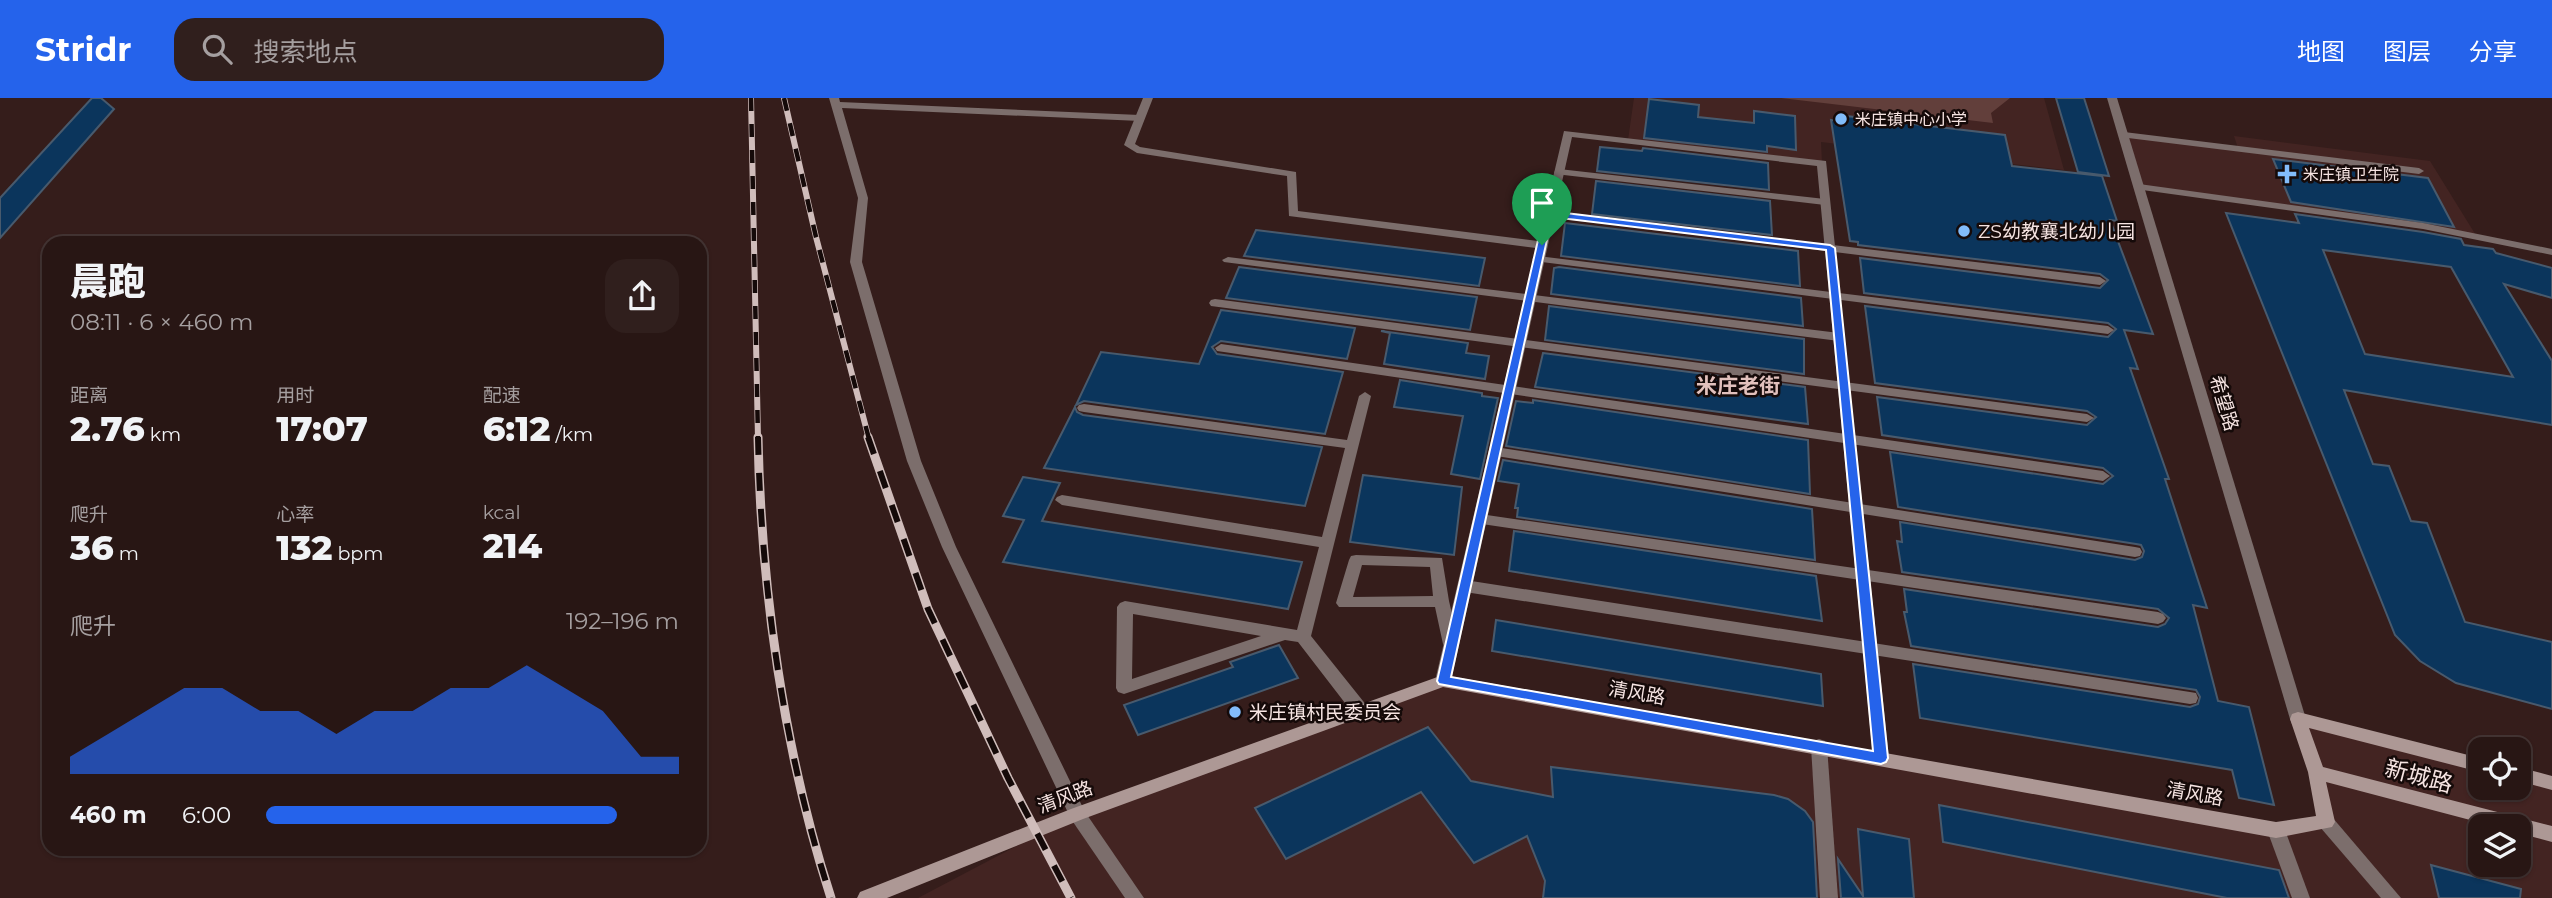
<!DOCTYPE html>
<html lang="zh">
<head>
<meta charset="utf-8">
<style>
  body { margin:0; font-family:Montserrat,"Noto Sans SC",sans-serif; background:#301f1d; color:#f1f3f6; height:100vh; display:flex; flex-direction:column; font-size:26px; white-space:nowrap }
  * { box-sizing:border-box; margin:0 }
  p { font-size:23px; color:#a59fa0 }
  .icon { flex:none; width:38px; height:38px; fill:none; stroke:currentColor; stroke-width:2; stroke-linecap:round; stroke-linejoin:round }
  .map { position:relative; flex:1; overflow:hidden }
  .sheet { position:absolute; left:42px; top:138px; width:665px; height:620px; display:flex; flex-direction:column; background:#281614; border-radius:21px; box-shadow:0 2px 5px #0004,0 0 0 2px #443534 }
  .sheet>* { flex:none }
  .buttons { position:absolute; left:2468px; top:639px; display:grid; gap:14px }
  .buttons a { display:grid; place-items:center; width:63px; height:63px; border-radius:14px; background:#281614; box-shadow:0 2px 5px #0004,0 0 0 2px #443534; font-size:35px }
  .pin { position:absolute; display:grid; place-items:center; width:60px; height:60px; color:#fff; margin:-72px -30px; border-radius:50% 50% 50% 0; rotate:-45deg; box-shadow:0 0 7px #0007 }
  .pin .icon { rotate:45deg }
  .round { display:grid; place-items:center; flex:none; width:74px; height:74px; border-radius:21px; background:#301f1d }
  .overview { display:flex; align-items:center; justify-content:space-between; height:119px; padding:0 28px }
  h1 { font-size:38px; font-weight:800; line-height:52px }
  .stats { display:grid; grid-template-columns:repeat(3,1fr); gap:10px; height:119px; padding:7px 28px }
  .stats div { display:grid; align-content:center }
  .stats b { font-size:35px; font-weight:800 }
  .stats small { font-size:19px; font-weight:400 }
  .stats p { font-size:19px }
  .chart { height:196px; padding:14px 28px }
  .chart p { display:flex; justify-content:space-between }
  .chart svg { width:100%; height:126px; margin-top:7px; fill:#2563eb; opacity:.7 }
  ul { padding:0 28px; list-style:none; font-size:23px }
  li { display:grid; grid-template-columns:112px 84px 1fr; align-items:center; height:52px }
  li i { height:18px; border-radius:9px; background:#2563eb }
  header { display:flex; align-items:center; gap:42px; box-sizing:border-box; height:98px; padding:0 35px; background:#2563eb; color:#fff }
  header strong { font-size:33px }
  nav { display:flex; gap:38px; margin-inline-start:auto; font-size:24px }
  .search { width:490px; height:63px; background:#301f1d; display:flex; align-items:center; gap:18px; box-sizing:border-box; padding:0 24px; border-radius:21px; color:#a59fa0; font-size:26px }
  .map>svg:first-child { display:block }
</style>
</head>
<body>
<header>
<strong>Stridr</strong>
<div class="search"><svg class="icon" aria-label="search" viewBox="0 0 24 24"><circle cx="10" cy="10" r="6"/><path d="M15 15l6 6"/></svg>搜索地点</div>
<nav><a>地图</a><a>图层</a><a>分享</a></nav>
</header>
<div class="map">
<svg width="2552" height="800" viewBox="0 0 2552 800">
  <rect width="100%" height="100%" fill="#351d1b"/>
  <!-- built -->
  <g fill="#432422" fill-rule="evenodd">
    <path d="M1634,0H2044L2064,72L1821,44L1822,65L1628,42Z"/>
    <path d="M2124,37L2238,50L2234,38L2430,63L2477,139L2139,89Z"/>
    <path d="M1443,583L2276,732L2325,724L2298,621L2480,667V690H2518V676L2552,685V800H918L1077,716ZM2480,728H2518V766H2480Z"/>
  </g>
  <!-- green -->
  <path fill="#623f3b" d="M1781,0H2010L1991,15L1993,25Z"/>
  <!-- building -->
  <g fill="#0b355c" stroke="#485a6d" stroke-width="2" fill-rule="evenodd">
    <path d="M92,0H101L114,11L0,140V100Z"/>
    <path d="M2056,0H2084L2109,78L2078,74Z"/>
    <path d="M1649,1L1699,7L1698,19L1754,25V13L1795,18L1796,52L1767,48V54L1644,40Z"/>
    <path d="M1838,17L2005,37L2012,68L2102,78L2117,123L2110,122L2153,236L2124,232L2138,271L2130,270L2169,381H2165L2207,510L2193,507L2218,603L2249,609L2274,707L2239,700L2232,672L1920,620L1913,566L2190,609L2198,606L2200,599L2196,592L1911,548L1904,514H1907L1904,491L2158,529L2165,526L2169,520L2158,511L1902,474L1897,443L1902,444L1900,424L2135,462L2142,459L2144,453L2141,447L2136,446L1898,409L1890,354L2103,386L2113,378L2103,370L1882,337L1877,299L2087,327L2096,319L2087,313L1875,285L1865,208L2108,239L2116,231L2108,225L1864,195L1860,160L2100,190L2108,182L2100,176L1858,147V144L1850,143L1831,22L1839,23Z"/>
    <path d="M1600,49L1642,53L1643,50L1768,65L1769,92L1597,73Z"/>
    <path d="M2273,61L2428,80L2454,129L2291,104Z"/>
    <path d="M1596,83L1770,103L1772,137L1592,116Z"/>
    <path d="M2226,115L2299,125L2295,116L2423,134L2461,141L2464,147L2493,151L2496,155L2552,170V200L2504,186L2552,263V327L2344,292L2373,366L2389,368L2411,423L2427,425L2465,524L2552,544V611L2456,585L2420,563L2395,537ZM2323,152L2451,169L2513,279L2365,256Z"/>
    <path d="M1565,125L1798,153L1800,188L1561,158Z"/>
    <path d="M1256,132L1485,160L1479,188L1244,158Z"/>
    <path d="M1239,169L1477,199L1470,232L1226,200Z"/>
    <path d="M1559,169L1801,200L1803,228L1551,196L1554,170Z"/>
    <path d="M1549,208L1804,241V276L1545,242Z"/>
    <path d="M1221,212L1355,230L1347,261L1221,243L1212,249L1217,256L1343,274L1325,336L1084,303L1076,307L1101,254L1199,266Z"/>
    <path d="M1381,233L1468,245L1466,255L1489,258L1485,281L1384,266L1390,235Z"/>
    <path d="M1543,255L1805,289L1808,326L1535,289Z"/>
    <path d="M1400,282L1482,295V298L1498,300L1480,381L1451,376L1463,318L1394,309Z"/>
    <path d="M1533,302L1808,342L1810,396L1506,348L1516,303L1533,305Z"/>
    <path d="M1075,309L1077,314L1083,317L1322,349L1305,408L1044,370Z"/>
    <path d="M1503,362L1812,411L1815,462L1517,419L1518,410H1515L1519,386L1498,383Z"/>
    <path d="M1363,377L1462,389L1454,457L1350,444Z"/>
    <path d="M1023,379L1060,385L1042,423L1302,464L1288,511L1003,464L1024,422L1003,418Z"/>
    <path d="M1514,433L1816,478L1822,523L1509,473Z"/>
    <path d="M1496,522L1821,576L1823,608L1492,553Z"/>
    <path d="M1279,547L1298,580L1138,637L1124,607L1233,569L1230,564Z"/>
    <path d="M1428,629L1471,683L1553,699L1551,669L1774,697L1788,701L1805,713L1813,724L1817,800H1543L1545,783L1527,738L1474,765L1421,694L1286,761L1255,710Z"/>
    <path d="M1939,707L2279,772L2289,800H2227L1943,744Z"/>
    <path d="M1858,731L1909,741L1914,800H1841L1838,761L1863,798Z"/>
    <path d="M2431,767L2521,791L2520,800H2439Z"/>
  </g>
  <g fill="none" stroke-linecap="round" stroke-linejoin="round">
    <!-- service -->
    <g fill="#7c6e6c" fill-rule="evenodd">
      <path d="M829,0H839L840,4L1140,17L1145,20L1140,23L842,10L868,100L862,164L921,363L956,449L1086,716L1083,721L1077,723L1071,721L942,449L907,363L850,164L858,100Z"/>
      <path d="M2124,34L2419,70L2424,73L2419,76L2120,39V35Z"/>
      <path d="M1559,71L1825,101L1830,104L1825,107L1555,76L1554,74Z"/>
      <path d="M1549,113L2100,179L2106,183L2100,187L1545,118V114Z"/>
      <path d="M1538,158L2108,228L2114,232L2108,236L1534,163L1532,161Z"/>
      <path d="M1228,159L1839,235L1845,239L1839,243L1224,164L1222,162Z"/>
      <path d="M1215,201L2087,316L2094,320L2087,324L1211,208L1209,205L1211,202Z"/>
      <path d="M1221,246L2103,373L2110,378L2103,383L1217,253L1215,250Z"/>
      <path d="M1365,294L1371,298L1311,538L1367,608L1369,613L1367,618L1361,620L1355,618L1298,544L1285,542L1124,596L1118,594L1116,590L1117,509L1120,505L1125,503L1297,532L1319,449L1062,407L1055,402L1057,399L1062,397L1322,439L1345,350L1084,314L1079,313L1077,310L1079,307L1084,306L1347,342L1359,298ZM1133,516L1261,538L1132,581Z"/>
      <path d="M1495,349L2135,449L2140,450L2142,454L2140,458L2135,459L1490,357L1488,354Z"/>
      <path d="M1480,416L2158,514L2163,516L2166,520L2163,524L2158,526L1475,425L1473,421Z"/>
      <path d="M1356,457L1442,460L1449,503L1459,546L1456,550H1446L1443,546L1435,509H1339L1336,505L1349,462L1351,458ZM1362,467L1430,469L1433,498L1353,499Z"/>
      <path d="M1465,482L2190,594L2196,595L2198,600L2196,605L2190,606L1465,494L1460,492L1458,488L1460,484Z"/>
      <path d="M1819,641L1825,643L1827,648L1838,800H1820L1811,648L1813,643Z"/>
      <path d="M2326,717L2332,719L2401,800H2381L2320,729L2317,724L2320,719Z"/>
    </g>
    <!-- minor -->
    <g fill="#7c6e6c" fill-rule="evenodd">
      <path d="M1143,0H1153L1135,46L1140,49L1296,74L1298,113L1538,143L1564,33L1826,63L1889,660L1887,665L1881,667L1875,665L1873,660L1817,68L1572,39L1451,583L1449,587L1443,589L1437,587L1435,583L1536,150L1289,118L1287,78L1137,55L1124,47Z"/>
      <path d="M2139,86L2423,125L2552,151V157L2423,131L2135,91V87Z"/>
      <path d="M1077,709L1083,711L1144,800H1125L1071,721L1068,716L1071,711Z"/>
      <path d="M2276,724L2282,727L2285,732L2310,800H2292L2267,732L2270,727Z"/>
    </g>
    <!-- tertiary -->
    <path fill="#7c6e6c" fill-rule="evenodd" d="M2107,0H2117L2306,621L2304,626L2298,628L2292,626L2290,621Z"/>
    <!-- secondary -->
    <g fill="#ad9895" fill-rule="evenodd">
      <path d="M1443,577L2276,724L2316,718L2308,674L2290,621L2292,616L2298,614L2480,660V674L2309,630L2323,669L2552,728V744L2518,735V728H2493L2326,684L2335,724L2332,729L2276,740L1443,589L1083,721L887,800H857L860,794L1071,711Z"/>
      <path d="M2518,669L2552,678V692L2518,683Z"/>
    </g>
    <defs>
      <g id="rail-far1">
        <path d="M751,0L758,341"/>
        <path d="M784,0L816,139L869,341"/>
      </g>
      <g id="rail">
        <path d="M758,339C761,492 784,655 831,800"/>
        <path d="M868,339L928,511L1008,680L1071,800"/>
      </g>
    </defs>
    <!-- rail-far1 casing -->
    <use href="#rail-far1" stroke="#d0bdbb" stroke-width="6"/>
    <!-- rail casing -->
    <use href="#rail" stroke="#d0bdbb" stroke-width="9"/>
    <!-- rail-far1 -->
    <use href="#rail-far1" stroke="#150a09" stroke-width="4.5" stroke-dasharray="13" stroke-linecap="butt"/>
    <!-- rail -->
    <use href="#rail" stroke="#150a09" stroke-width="6" stroke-dasharray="18" stroke-linecap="butt"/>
  </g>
  <!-- route -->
  <path fill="#2563eb" stroke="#fff" stroke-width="2" fill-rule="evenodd" d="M1549,113L1830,147L1835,150L1888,660L1886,664L1881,666L1439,586L1437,583L1544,116ZM1552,119L1826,152L1873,653L1451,579Z"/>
  <!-- markers -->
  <g fill="#82bcfa" stroke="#150a09" stroke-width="2.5">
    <circle cx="1841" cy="21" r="7"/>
    <path d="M2283.5 65.5h7v7h7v7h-7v7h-7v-7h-7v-7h7z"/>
    <circle cx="1964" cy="133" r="7"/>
    <circle cx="1235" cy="614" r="7"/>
  </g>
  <g text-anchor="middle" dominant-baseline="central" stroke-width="5" stroke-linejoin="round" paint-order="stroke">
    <!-- far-poi labels -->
    <g font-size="16" fill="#f6e4e2" stroke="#150a09" text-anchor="start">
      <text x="1855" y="21">米庄镇中心小学</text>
      <text x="2303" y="76">米庄镇卫生院</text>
    </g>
    <!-- poi labels -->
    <g font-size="19" fill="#f6e4e2" stroke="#150a09" text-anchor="start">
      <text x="1978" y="133">ZS幼教襄北幼儿园</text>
      <text x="1249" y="614">米庄镇村民委员会</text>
    </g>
    <!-- street labels -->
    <g font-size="19" fill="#f6e4e2" stroke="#150a09">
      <text transform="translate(2224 305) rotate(73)">希望路</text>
      <text transform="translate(1637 595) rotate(10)">清风路</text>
      <text transform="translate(2195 696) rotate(10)">清风路</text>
      <text transform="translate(1065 699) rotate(-21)">清风路</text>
    </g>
    <!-- neighbourhood labels -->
    <g font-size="21" font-weight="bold" fill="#e2c1bd" stroke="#150a09">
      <text x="1738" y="287">米庄老街</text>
    </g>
    <!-- near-street labels -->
    <g font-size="23" fill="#f6e4e2" stroke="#150a09">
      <text transform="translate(2419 678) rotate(15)">新城路</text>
    </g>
  </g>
</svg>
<div class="buttons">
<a><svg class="icon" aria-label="locate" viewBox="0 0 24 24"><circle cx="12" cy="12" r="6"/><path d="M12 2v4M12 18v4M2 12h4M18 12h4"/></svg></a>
<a><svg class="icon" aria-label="layers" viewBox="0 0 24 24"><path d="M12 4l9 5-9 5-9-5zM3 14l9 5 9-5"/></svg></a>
</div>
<div class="pin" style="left:1542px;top:147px;background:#1e9e55"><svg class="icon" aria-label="arrive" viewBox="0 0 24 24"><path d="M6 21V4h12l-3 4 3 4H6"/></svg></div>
<section class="sheet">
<div class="overview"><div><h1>晨跑</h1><p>08:11 · 6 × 460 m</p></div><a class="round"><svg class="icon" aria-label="share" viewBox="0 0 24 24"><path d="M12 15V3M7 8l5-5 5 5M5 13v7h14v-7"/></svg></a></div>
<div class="stats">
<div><p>距离</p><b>2.76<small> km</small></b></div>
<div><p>用时</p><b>17:07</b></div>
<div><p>配速</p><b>6:12<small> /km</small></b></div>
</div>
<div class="stats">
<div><p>爬升</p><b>36<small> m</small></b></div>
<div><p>心率</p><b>132<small> bpm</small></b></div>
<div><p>kcal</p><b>214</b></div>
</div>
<div class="chart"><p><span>爬升</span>192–196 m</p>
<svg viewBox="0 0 160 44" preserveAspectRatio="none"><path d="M0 44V38L10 30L20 22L30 14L40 14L50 22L60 22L70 30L80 22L90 22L100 14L110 14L120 6L130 14L140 22L150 38L160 38V44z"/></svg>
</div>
<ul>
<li><b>460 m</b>6:00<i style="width:85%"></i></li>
</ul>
</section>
</div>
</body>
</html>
